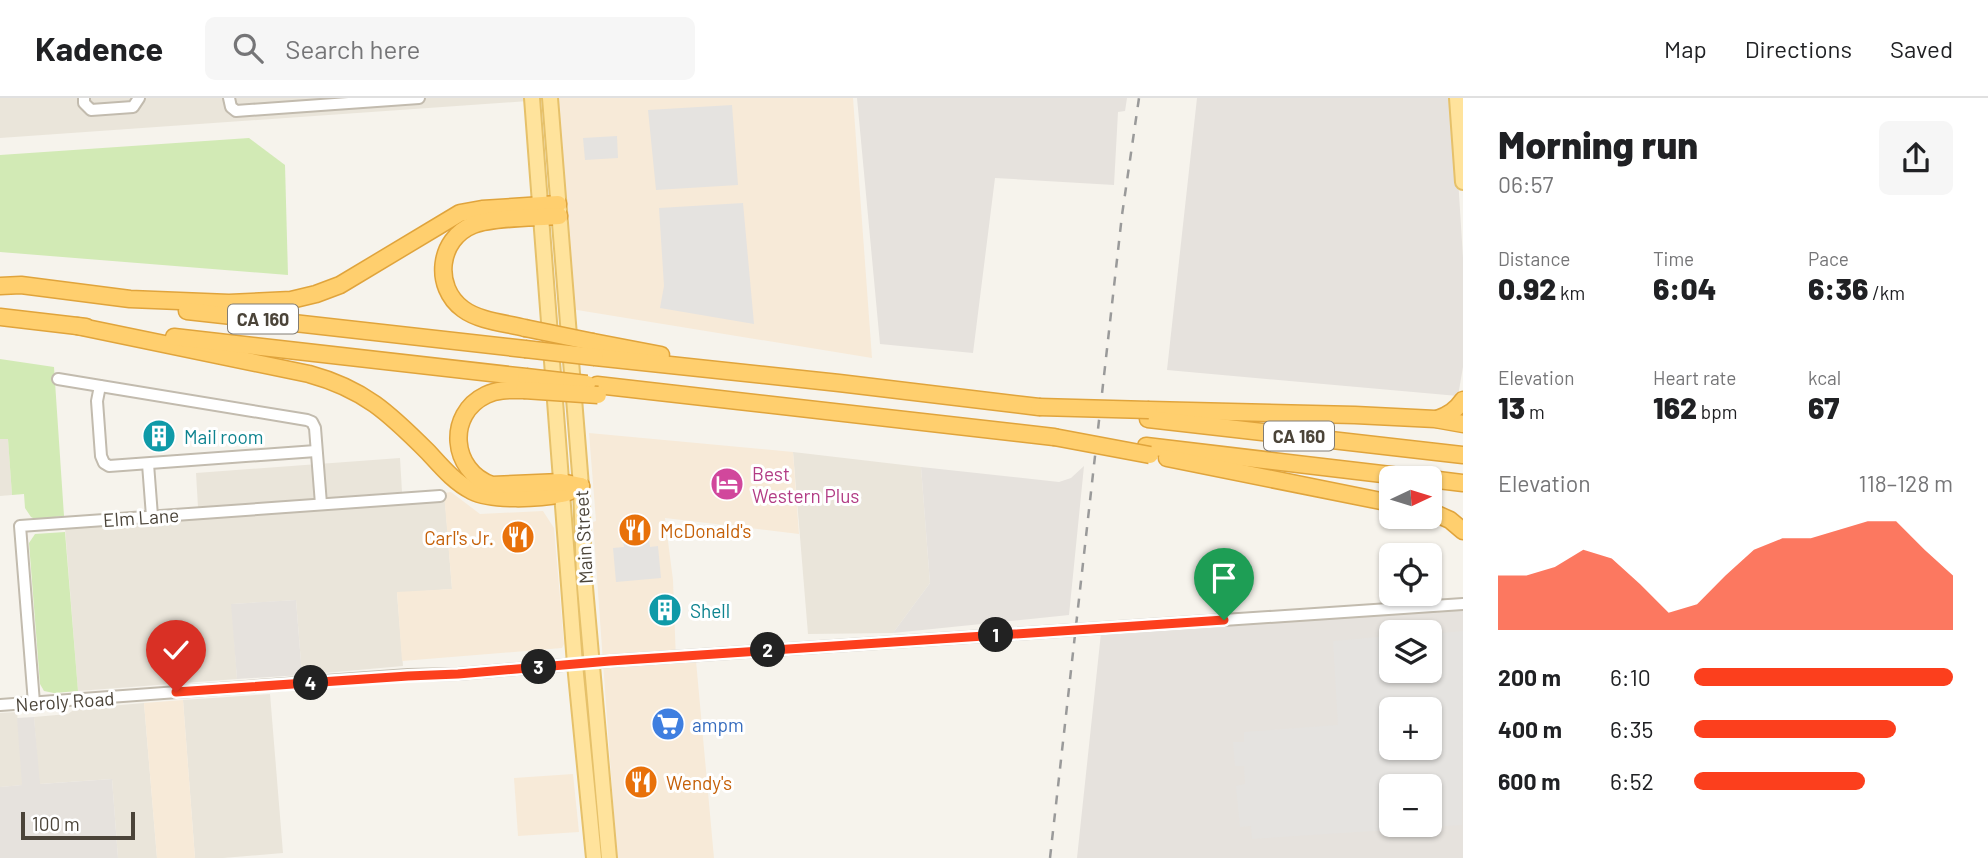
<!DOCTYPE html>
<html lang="en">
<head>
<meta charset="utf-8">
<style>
  body { margin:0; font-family:Barlow,sans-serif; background:#f6f6f6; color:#202124; height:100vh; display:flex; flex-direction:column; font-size:26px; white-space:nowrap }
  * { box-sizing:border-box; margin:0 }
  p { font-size:23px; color:#757577 }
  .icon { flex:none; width:38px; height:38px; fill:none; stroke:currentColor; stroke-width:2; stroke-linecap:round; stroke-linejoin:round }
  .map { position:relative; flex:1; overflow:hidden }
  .side { display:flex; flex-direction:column; background:#fff; width:525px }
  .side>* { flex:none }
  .needle { width:46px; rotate:86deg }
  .tools { position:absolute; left:1379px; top:368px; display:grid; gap:14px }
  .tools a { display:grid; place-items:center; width:63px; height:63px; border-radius:10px; background:#fff; box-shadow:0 2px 5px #0004; font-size:35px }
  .scale { position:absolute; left:21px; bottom:18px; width:114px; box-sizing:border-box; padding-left:7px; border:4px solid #4b4439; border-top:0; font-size:19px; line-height:24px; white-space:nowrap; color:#4b4439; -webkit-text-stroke:5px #fff; paint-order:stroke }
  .pin { position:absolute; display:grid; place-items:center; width:60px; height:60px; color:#fff; margin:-72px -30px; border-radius:50% 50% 50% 0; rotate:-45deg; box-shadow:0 0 7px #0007 }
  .pin .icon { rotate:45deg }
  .km { position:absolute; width:35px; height:35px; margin:-18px; border-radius:50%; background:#222; color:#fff; font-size:19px; line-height:35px; text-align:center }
  .round { display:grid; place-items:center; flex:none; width:74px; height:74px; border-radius:10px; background:#f6f6f6 }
  .head { display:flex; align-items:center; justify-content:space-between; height:119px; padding:0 35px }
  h1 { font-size:38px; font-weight:800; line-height:52px }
  .figures { display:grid; grid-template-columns:repeat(3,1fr); gap:10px; height:119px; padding:7px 35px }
  .figures div { display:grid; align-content:center }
  .figures b { font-size:30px; font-weight:800 }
  .figures small { font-size:19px; font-weight:400 }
  .figures p { font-size:19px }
  .chart { height:196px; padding:14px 35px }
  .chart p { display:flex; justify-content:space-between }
  .chart svg { width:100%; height:126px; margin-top:7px; fill:#fc3f1d; opacity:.7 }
  ul { padding:0 35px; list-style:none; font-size:23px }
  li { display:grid; grid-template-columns:112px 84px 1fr; align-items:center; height:52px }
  li i { height:18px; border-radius:9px; background:#fc3f1d }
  header { display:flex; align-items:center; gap:42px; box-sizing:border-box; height:98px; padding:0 35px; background:#fff; border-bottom:2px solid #e0e0e0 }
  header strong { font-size:33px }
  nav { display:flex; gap:38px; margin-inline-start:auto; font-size:24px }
  .search { width:490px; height:63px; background:#f6f6f6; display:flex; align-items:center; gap:18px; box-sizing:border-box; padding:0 24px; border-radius:10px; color:#757577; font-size:26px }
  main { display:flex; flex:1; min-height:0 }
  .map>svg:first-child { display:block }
</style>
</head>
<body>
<header>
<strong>Kadence</strong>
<div class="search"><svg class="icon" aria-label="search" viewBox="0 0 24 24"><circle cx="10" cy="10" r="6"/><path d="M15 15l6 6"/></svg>Search here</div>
<nav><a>Map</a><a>Directions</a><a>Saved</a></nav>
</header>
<main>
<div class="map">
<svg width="1463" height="760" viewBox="0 0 1463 760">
  <rect width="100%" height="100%" fill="#f6f3ec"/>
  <!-- residential -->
  <g fill="#eae5da">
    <path d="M0,0H528V3L0,40Z"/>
    <path d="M0,341H8L12,397L0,398Z"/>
    <path d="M793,354L921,369L930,485L893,535L808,536Z"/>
    <path d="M400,360L402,394L198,409L196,375Z"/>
    <path d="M445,403L452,491L397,495L403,568L302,577L296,502L232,506L237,581L78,593L65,430Z"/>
    <path d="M270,596L283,755L223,760H195L183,602Z"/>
    <path d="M144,605L157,760H118L112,681L39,686L34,619L68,616L75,611Z"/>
    <path d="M17,614L23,687L0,689V615Z"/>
  </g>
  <!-- commercial -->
  <g fill="#f7ead8">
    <path d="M553,0H853L872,260L571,211Z"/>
    <path d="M589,335L793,354L799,436L665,420L673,482L676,563H696L714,760H617L593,424L596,423Z"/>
    <path d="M451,394L480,416L543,413L554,430L564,546L562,550L402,563L397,494L452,491L444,395Z"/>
    <path d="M183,602L195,760H157L144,605Z"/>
    <path d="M573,676L579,734L518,738L514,680Z"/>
  </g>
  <!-- industrial -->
  <g fill="#e6e2dd" fill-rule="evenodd">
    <path d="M857,0H1127L1125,13L1118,14L1114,87L995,80L973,255L880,246Z"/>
    <path d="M1197,0H1453L1463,160V269L1458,298L1167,272Z"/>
    <path d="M1084,368L1069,517L893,535L930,485L921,369L1059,384L1071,380Z"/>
    <path d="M296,502L302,577L237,581L231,506Z"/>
    <path d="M1463,510V760H1077L1101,535ZM1391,534H1430V572H1391ZM1391,611H1430V649H1391ZM1391,688H1430V726H1391Z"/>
    <path d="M34,619L40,686L112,681L118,760H0V689L22,687L17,620Z"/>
  </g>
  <!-- green -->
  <g fill="#d2eab5">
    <path d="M249,40L285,67L288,177L0,154V57Z"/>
    <path d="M0,261L54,269L64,418L35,421L31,419L25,410L24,396L12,397L8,341H0Z"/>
    <path d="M65,434L78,593L54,595L44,593L40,586L29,445L35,436Z"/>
  </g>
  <!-- parking -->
  <g fill="#e5e3e0" fill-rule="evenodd">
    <path d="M732,7L738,87L656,92L648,12Z"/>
    <path d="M617,38L618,60L585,62L583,40Z"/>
    <path d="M743,105L754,226L660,210L664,188L659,110Z"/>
    <path d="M649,441L650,449L658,448L661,480L616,484L613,450L624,449L623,443Z"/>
    <path d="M1463,533L1462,727L1252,741L1251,728L1240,729L1236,688L1245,686L1244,668H1235L1233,644H1244V634L1338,627L1333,543L1391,538V572H1430V536ZM1391,611H1430V649H1391ZM1391,688H1430V726H1391Z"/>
  </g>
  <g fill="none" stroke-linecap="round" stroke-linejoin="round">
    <defs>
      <g id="minor">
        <path d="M84,0V5L91,12L133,9L139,0"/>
        <path d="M229,0L231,9L236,13L419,0"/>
        <path d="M58,281L307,322L312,324L315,330L321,406"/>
        <path d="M100,288L97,303L101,358L104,365L109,368L316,353"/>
        <path d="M148,366L152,418"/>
        <path d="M34,605L20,428L440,398"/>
        <path d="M0,607L408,577L458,576L610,563L1463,506"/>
      </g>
      <g id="major">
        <path d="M532,0L575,566L594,760"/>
        <path d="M550,0L581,388L584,478L609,760"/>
        <path d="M1457,0L1463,84"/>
      </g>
      <g id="highway">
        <path d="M0,188L21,187L130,201L229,205L291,202L316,196L340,187L460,115L482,111L558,106"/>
        <path d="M187,213L525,251"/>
        <path d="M0,219L86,229"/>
        <path d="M77,228L309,276C364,291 389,315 428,354C441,368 454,384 472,393C492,403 539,401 561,396C568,395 575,391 581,388"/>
        <path d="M525,230C505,225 479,223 463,211C433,189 438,141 473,127C492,119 536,120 559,118"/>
        <path d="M174,239L526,279"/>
        <path d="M593,244L661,257"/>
        <path d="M595,259L839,285L1039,309"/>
        <path d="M597,287L1054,339"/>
        <path d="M524,292C511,292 498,291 486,297C446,316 451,373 492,387L561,384L581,388"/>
        <path d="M1149,312L1355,317L1435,321L1463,326"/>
        <path d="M1148,321L1463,357"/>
        <path d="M1437,321C1449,317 1456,312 1463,302"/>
        <path d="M1146,348L1416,380"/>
        <path d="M1167,360L1391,405"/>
        <path d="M1430,381L1463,385"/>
        <path d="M1430,413L1450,422L1463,433"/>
      </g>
    </defs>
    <!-- minor casing -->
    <use href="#minor" stroke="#c2bbae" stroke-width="14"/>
    <!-- major casing -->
    <use href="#major" stroke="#e6c16a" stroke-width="18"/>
    <!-- highway casing -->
    <use href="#highway" stroke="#e0a43c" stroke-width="19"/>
    <!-- minor -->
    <use href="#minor" stroke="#fff" stroke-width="10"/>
    <!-- major -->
    <use href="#major" stroke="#ffe39c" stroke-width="14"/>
    <!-- highway -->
    <use href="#highway" stroke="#ffcf6e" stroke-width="16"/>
    <!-- rail -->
    <path stroke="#9a9a9a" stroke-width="2.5" stroke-dasharray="9 9" stroke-linecap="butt" d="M1050,760L1122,117L1139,0"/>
    <defs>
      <g id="highway-bridge">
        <path d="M525,230L593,244"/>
        <path d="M525,251L595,259"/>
        <path d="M526,279L587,286"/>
        <path d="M524,292L598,297"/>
        <path d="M1039,309L1149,312"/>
        <path d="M1054,339L1150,357"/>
      </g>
    </defs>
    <!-- highway-bridge casing -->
    <use href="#highway-bridge" stroke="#e0a43c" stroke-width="19" stroke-linecap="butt"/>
    <!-- highway-bridge -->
    <use href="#highway-bridge" stroke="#ffcf6e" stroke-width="16"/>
  </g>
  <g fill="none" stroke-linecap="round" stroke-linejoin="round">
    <defs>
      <path id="route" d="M176,594L408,578L458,576L610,563L1224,522"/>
    </defs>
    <!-- route casing -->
    <use href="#route" stroke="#fff" stroke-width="14"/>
    <!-- route -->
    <use href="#route" stroke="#fc3f1d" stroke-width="9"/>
  </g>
  <!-- icons -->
  <defs>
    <symbol id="building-disc" viewBox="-11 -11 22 22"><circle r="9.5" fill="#0f9aa8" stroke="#fff"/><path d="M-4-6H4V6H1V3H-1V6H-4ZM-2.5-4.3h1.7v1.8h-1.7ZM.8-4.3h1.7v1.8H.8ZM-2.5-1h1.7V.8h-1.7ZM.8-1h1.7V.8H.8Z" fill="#fff"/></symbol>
    <symbol id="hotel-disc" viewBox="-11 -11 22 22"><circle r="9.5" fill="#d1479c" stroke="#fff"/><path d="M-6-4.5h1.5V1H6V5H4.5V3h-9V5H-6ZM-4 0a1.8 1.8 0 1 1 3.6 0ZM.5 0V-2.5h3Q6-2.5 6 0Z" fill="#fff"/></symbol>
    <symbol id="restaurant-disc" viewBox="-11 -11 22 22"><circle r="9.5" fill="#e8710a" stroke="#fff"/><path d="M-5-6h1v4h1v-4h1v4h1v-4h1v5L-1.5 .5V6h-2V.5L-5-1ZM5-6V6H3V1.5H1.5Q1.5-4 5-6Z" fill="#fff"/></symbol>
    <symbol id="supermarket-disc" viewBox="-11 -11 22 22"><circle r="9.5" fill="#3f7fe0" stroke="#fff"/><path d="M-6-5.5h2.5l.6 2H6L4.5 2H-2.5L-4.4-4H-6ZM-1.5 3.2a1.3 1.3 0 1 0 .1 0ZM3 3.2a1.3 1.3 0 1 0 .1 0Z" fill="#fff"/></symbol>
  </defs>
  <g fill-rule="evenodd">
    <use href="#building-disc" x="140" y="319" width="38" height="38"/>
    <use href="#hotel-disc" x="708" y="367" width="38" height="38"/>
    <use href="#restaurant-disc" x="616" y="413" width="38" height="38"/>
    <use href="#restaurant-disc" x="499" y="420" width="38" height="38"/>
    <use href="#building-disc" x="646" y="493" width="38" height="38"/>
    <use href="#supermarket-disc" x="649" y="607" width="38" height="38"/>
    <use href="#restaurant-disc" x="622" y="665" width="38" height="38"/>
  </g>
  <g text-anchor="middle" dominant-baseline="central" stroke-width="6" stroke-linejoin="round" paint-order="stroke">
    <!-- shield labels -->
    <g fill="#fff" stroke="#817c74" stroke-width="2">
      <rect x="228" y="206.5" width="70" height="29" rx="5"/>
      <rect x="1264" y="323.5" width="70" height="29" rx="5"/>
    </g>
    <g font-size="18" font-weight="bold" fill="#4b4439">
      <text x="263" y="221">CA 160</text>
      <text x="1299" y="338">CA 160</text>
    </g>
    <!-- culture labels -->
    <g font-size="19" fill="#0d838f" stroke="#fff" text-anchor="start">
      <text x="184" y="338">Mail room</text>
      <text x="690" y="512">Shell</text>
    </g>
    <!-- hotel labels -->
    <g font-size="19" fill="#b23c85" stroke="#fff" text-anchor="start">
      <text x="752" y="375">Best<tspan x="752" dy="22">Western Plus</tspan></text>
    </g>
    <!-- street labels -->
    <g font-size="19" fill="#4b4439" stroke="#fff">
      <text transform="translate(141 419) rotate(-4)">Elm Lane</text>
      <text transform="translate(583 439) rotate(-93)">Main Street</text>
      <text transform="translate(65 603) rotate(-4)">Neroly Road</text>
    </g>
    <!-- food labels -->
    <g font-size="19" fill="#c56008" stroke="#fff" text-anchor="start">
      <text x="660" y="432">McDonald's</text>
      <text x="494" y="439" text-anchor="end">Carl's Jr.</text>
      <text x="666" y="684">Wendy's</text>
    </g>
    <!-- shop labels -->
    <g font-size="19" fill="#366cbe" stroke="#fff" text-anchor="start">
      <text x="692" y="626">ampm</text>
    </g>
  </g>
</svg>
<div class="tools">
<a><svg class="needle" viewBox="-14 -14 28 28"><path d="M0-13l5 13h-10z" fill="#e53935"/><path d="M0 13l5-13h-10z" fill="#757577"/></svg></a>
<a><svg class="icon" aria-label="locate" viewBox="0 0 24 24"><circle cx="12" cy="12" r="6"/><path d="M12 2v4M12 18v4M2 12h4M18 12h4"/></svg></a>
<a><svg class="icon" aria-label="layers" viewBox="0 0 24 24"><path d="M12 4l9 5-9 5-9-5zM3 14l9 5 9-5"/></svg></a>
<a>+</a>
<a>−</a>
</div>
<div class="scale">100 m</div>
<div class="pin" style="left:1224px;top:522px;background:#1e9e55"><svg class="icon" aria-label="arrive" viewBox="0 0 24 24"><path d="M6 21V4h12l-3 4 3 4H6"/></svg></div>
<div class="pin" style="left:176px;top:594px;background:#d93025"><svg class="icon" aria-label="check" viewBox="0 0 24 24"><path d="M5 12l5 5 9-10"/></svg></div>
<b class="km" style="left:996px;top:537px">1</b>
<b class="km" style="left:768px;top:552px">2</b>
<b class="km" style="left:539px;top:569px">3</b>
<b class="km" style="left:311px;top:585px">4</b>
</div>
<section class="side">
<div class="head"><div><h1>Morning run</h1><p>06:57</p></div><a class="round"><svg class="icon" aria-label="share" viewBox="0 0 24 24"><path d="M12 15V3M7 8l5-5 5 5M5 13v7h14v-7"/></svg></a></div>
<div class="figures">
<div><p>Distance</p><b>0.92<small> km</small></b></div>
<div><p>Time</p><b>6:04</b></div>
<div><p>Pace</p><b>6:36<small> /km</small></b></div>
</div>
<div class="figures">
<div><p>Elevation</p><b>13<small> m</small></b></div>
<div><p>Heart rate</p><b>162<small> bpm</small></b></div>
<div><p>kcal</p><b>67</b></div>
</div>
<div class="chart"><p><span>Elevation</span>118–128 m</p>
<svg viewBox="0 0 160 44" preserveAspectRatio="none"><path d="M0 44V25L10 25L20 22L30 16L40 19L50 28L60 38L70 35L80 25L90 16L100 12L110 12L120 9L130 6L140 6L150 16L160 25V44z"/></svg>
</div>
<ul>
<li><b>200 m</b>6:10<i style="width:100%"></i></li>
<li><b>400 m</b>6:35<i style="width:78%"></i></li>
<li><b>600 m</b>6:52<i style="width:66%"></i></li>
</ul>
</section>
</main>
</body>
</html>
